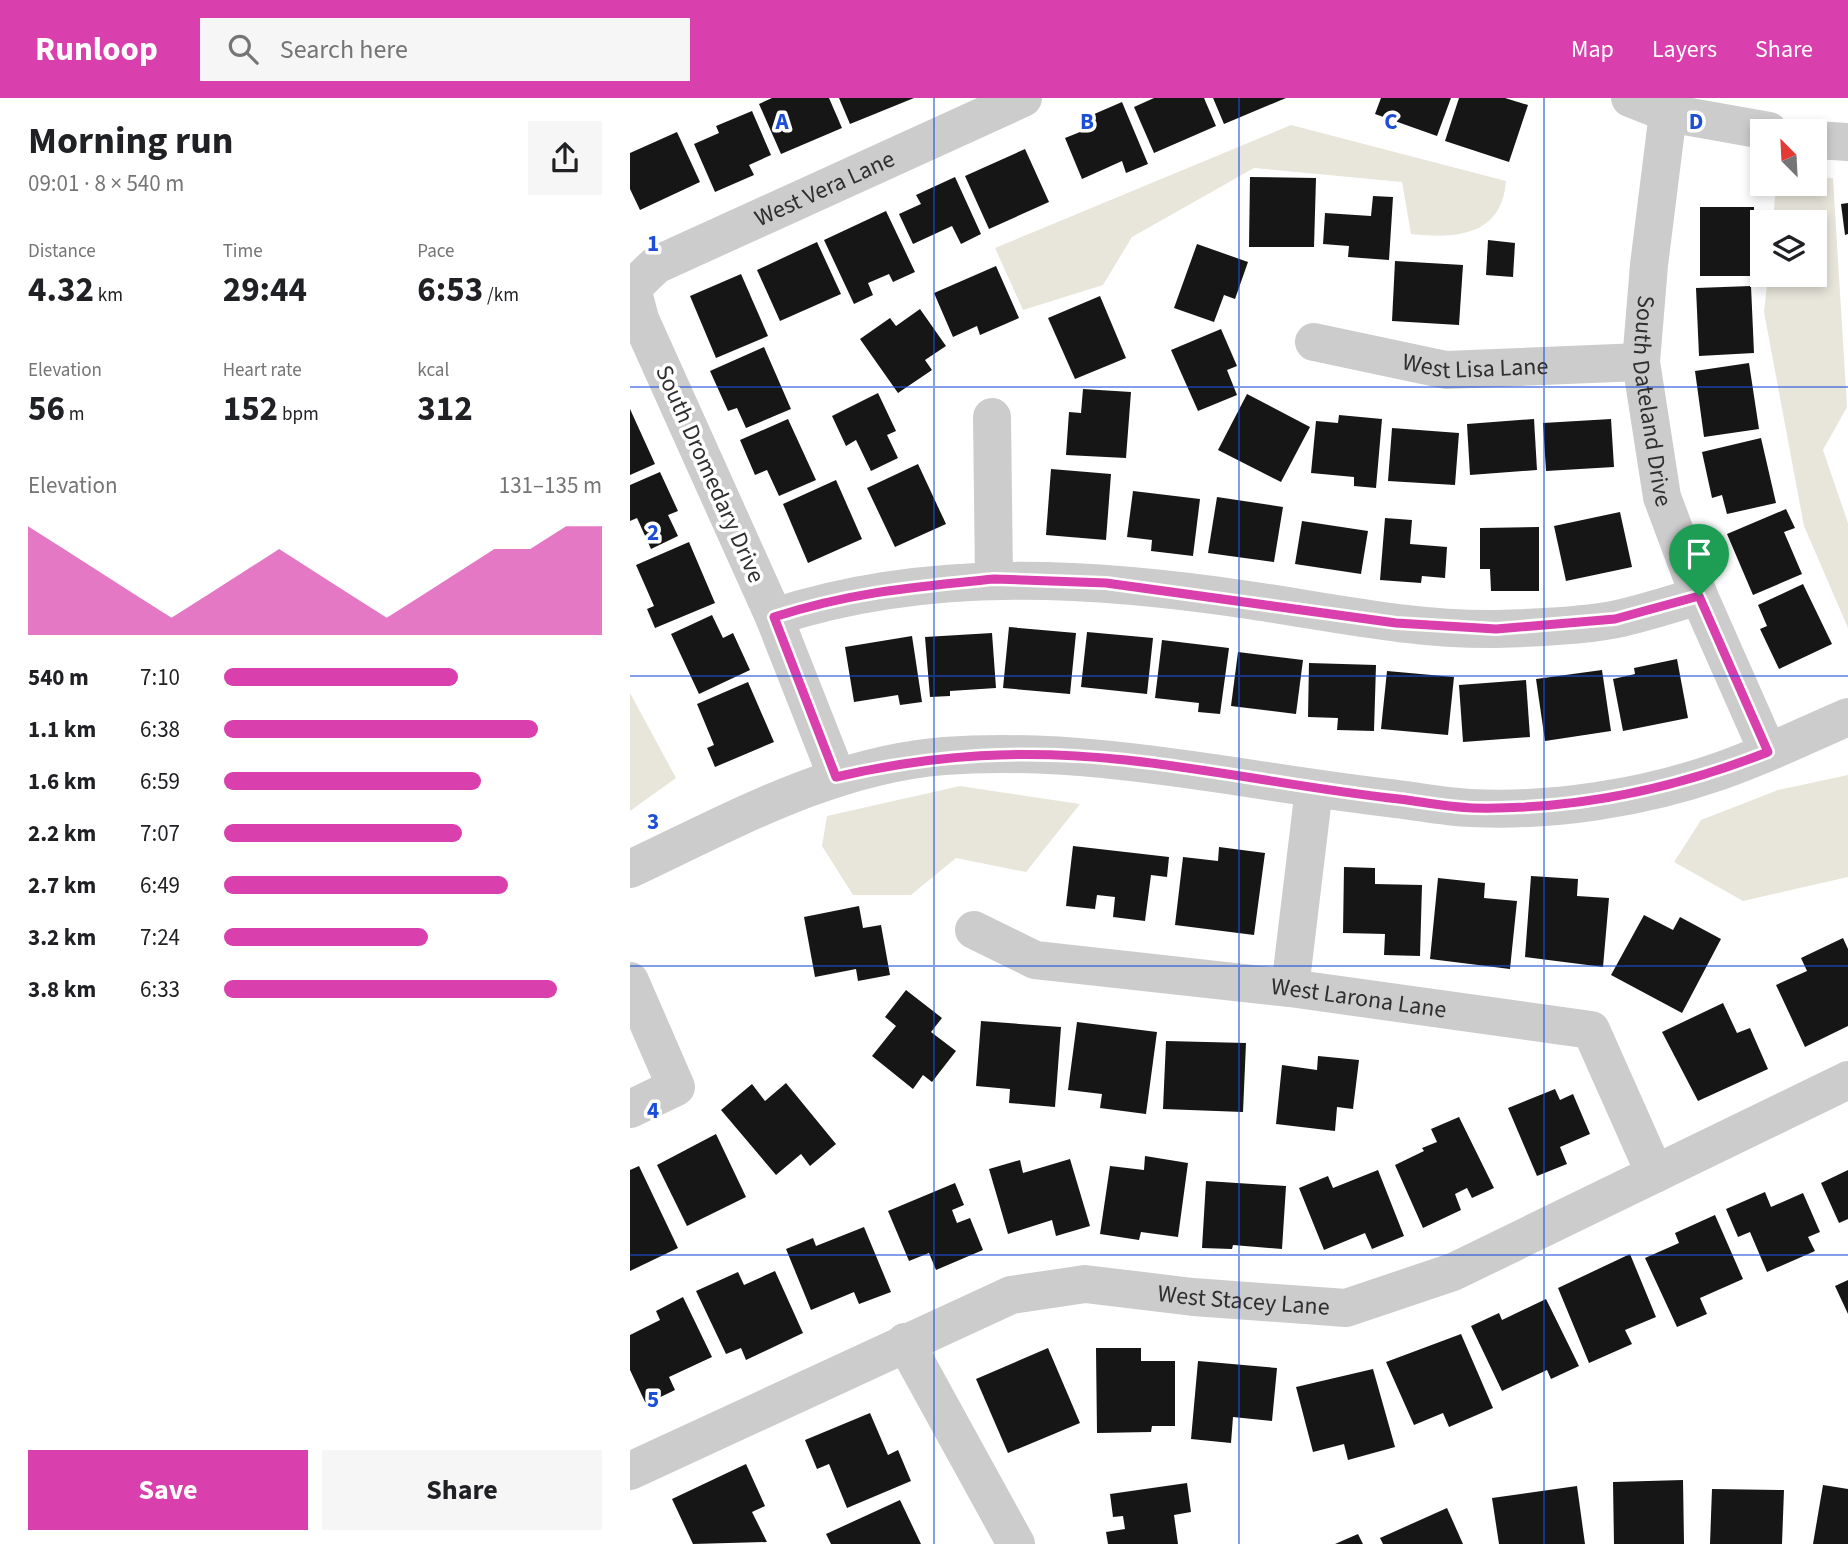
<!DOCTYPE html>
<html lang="en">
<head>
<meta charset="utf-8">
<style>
  body { margin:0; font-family:"Source Sans 3",sans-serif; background:#f6f6f6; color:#202124; height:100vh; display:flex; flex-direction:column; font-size:26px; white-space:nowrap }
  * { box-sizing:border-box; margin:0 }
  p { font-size:23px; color:#757577 }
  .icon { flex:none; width:38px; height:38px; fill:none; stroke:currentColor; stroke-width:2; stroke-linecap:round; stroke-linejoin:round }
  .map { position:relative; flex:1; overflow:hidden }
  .sheet { display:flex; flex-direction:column; background:#fff; width:630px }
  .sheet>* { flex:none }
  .needle { width:46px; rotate:336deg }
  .tools { position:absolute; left:1120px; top:21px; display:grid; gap:14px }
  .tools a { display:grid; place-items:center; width:77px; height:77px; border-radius:0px; background:#fff; box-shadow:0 4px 10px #0003; font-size:35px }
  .pin { position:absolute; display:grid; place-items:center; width:60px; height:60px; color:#fff; margin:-72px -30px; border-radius:50% 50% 50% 0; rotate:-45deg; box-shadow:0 0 7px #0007 }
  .pin .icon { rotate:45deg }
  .round { display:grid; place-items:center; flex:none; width:74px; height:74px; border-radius:0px; background:#f6f6f6 }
  .headline { display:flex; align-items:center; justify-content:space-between; height:119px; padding:0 28px }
  h1 { font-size:38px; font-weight:700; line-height:52px }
  .metrics { display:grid; grid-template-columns:repeat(3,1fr); gap:10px; height:119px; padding:7px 28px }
  .metrics div { display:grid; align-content:center }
  .metrics b { font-size:35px; font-weight:700 }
  .metrics small { font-size:19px; font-weight:400 }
  .metrics p { font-size:19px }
  .chart { height:196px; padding:14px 28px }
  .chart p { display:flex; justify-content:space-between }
  .chart svg { width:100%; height:126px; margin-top:7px; fill:#d93fad; opacity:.7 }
  .primary-button { display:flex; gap:14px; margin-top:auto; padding:14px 28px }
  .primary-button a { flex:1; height:80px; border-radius:0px; background:#d93fad; color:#fff; font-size:28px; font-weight:700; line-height:80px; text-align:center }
  .primary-button a+a { background:#f6f6f6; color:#202124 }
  ul { padding:0 28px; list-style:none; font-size:23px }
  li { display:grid; grid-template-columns:112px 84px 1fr; align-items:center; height:52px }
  li i { height:18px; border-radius:9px; background:#d93fad }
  header { display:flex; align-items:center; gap:42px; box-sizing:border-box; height:98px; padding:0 35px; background:#d93fad; color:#fff }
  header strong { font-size:33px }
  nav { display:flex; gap:38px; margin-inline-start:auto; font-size:24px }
  .search { width:490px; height:63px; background:#f6f6f6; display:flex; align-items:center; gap:18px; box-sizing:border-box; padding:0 24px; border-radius:0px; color:#757577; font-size:26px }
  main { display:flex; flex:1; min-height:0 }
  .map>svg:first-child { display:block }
</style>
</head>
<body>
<header>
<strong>Runloop</strong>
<div class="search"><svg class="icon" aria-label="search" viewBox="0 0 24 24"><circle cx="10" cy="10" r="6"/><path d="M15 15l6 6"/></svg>Search here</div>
<nav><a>Map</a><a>Layers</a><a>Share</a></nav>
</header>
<main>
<section class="sheet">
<div class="headline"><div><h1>Morning run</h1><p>09:01 · 8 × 540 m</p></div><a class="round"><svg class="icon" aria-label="share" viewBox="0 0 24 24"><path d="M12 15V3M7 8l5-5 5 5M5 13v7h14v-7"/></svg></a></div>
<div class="metrics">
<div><p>Distance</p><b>4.32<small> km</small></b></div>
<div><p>Time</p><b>29:44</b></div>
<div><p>Pace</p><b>6:53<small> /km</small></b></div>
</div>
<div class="metrics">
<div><p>Elevation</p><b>56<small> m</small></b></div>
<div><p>Heart rate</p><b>152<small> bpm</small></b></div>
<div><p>kcal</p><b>312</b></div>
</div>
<div class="chart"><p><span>Elevation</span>131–135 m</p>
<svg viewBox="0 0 160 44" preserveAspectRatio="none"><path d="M0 44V6L10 14L20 22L30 30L40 38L50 30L60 22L70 14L80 22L90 30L100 38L110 30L120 22L130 14L140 14L150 6L160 6V44z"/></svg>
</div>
<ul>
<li><b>540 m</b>7:10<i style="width:62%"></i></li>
<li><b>1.1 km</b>6:38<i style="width:83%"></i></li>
<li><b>1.6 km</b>6:59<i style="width:68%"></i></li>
<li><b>2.2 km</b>7:07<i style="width:63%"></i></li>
<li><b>2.7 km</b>6:49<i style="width:75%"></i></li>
<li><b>3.2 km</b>7:24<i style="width:54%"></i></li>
<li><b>3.8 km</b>6:33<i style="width:88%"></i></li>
</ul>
<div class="primary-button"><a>Save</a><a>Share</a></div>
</section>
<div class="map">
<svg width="1218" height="1446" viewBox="0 0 1218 1446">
  <rect width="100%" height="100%" fill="#fff"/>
  <!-- green -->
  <g fill="#e8e6db">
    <path d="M661,27L876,83C872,138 826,141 781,136L772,84L624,70L502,139L473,187L393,212L365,150Z"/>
    <path d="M1185,79L1203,80L1217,309L1193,352L1218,425V530L1174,428L1134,214L1138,177H1185V124H1143L1146,86H1185Z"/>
    <path d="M0,595L46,680L0,713Z"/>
    <path d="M1218,677V779L1113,803L1044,764L1071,722L1148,692Z"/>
    <path d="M330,688L450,706L396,774L326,760L281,797H223L192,748L197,718Z"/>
  </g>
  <!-- building -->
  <g fill="#161616">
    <path d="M142,0H199L212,30L151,56L129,6Z"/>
    <path d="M209,0H284L220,26Z"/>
    <path d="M524,0H574L586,28L524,55L504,9Z"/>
    <path d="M583,0H656L594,26Z"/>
    <path d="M751,0H821L807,38L745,16Z"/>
    <path d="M829,0H875L898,7L879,64L815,43Z"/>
    <path d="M492,4L518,66L496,75L492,63L452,81L435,40L460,30L455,20Z"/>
    <path d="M122,13L141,57L119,67L124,77L85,94L64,46L89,35L86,28Z"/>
    <path d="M47,34L70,84L10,112L0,91V55Z"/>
    <path d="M395,51L419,104L359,131L335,78Z"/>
    <path d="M325,79L351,136L331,146L322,128L283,146L269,116L291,106L286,97Z"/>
    <path d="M620,79L686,80L684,149H619Z"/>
    <path d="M743,98L763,99L759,162L718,159L719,148L693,146L695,115L741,118Z"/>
    <path d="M1218,105V136L1215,137L1211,106Z"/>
    <rect x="1070" y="109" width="54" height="69"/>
    <path d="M256,113L285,174L263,184L259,176L238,185L243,197L224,206L194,142Z"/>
    <path d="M858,142L885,145L883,179L856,177Z"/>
    <path d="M187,144L211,196L150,223L127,172Z"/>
    <path d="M567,146L618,164L605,201L594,197L584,224L544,210Z"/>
    <path d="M765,163L833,167L829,227L762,223Z"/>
    <path d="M366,168L389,220L350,237L347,228L323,239L304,195Z"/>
    <path d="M111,176L138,238L86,260L60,198Z"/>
    <path d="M1121,188L1124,255L1069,258L1066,190Z"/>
    <path d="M470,198L496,260L445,281L418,220Z"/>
    <path d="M290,211L316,248L295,262L302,272L268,295L230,241L260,220L266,228Z"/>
    <path d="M591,231L607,268L597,272L607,297L568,313L541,252Z"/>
    <path d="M134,249L161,311L116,330L107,310L98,313L80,273Z"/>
    <path d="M1119,265L1129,331L1074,339L1065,273Z"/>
    <path d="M453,291L501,294L496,360L436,357L439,314L451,315Z"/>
    <path d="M248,295L266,333L257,337L268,360L241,373L226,342L216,348L202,318Z"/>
    <path d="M617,296L680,329L651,384L588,352Z"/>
    <path d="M0,311L25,366L0,377Z"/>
    <path d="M709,317L752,321L746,390L724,388V379L681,375L686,323L708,325Z"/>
    <path d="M158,321L186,382L149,398L137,372L125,377L110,342Z"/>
    <path d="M904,321L907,372L840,377L837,326Z"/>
    <path d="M981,321L984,369L916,373L913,325Z"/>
    <path d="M762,330L829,335L825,387L758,383Z"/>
    <path d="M1131,340L1146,405L1097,416L1092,397L1082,400L1072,354Z"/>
    <path d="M288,366L316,426L265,449L237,390Z"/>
    <path d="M421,371L481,376L476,442L416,437Z"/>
    <path d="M30,374L48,413L38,417L48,438L21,451L7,420L0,423V387Z"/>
    <path d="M206,382L232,441L178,465L153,406Z"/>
    <path d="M503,393L570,401L563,458L521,453L522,442L497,439Z"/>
    <path d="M587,399L653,409L644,464L578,455Z"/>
    <path d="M1156,411L1165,430L1154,434L1172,476L1123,497L1097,436Z"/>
    <path d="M990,414L1002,469L936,483L924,428Z"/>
    <path d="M755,420L782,422L780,446L817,449L815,480L792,478L791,485L750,482Z"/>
    <path d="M672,423L738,433L731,476L665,466Z"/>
    <path d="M909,429V493H861L860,471H850V430Z"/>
    <path d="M59,444L85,505L25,530L17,511L24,508L6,467Z"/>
    <path d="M1173,486L1202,546L1149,571L1130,531L1137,528L1128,507Z"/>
    <path d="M82,517L93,540L103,535L120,572L69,596L41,536Z"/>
    <path d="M379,529L446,535L440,596L373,590Z"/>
    <path d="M457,534L523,540L517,596L451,589Z"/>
    <path d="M362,535L366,590L320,593V598L300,599L295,539Z"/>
    <path d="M282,538L292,604L270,607L268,597L224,604L215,549Z"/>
    <path d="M532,542L599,550L590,616L568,614L569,605L525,600Z"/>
    <path d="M608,554L673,562L666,616L601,608Z"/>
    <path d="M1047,561L1058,620L993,633L983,581L1005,576L1004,570Z"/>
    <path d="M679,565L746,567L744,633L707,632L708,620L678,619Z"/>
    <path d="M972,572L981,633L915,643L906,581Z"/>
    <path d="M757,573L824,579L818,637L751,631Z"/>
    <path d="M896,582L900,639L833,644L829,587Z"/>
    <path d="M118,584L144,644L85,669L77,650L84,647L67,606Z"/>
    <path d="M443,748L539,759L537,779L521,777L515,823L483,819L485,799L467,797L465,811L436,808Z"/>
    <path d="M589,749L635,755L624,837L545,827L553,759L588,763Z"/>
    <path d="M714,769L745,770V786L792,787L790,858L754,857L755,836L713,835Z"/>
    <path d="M901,778L948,781L947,798L979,800L973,869L895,859Z"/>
    <path d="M808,780L855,785L854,800L887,803L880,871L800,861Z"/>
    <path d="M229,808L233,830L251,827L260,877L228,883L226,871L185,879L174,819Z"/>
    <path d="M1014,817L1043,832L1050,819L1091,841L1052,915L981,877Z"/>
    <path d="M1213,840L1218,851V928L1175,949L1146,887L1177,873L1171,860Z"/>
    <path d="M276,892L312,920L301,934L326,953L302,984L293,977L283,991L242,958L266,928L255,919Z"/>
    <path d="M1093,905L1107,935L1120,930L1138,971L1068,1003L1032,934Z"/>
    <path d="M351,923L431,929L425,1009L379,1005L380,991L346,988Z"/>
    <path d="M447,924L527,934L516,1016L470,1010L472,996L438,992Z"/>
    <path d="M536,943L616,945L613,1014L533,1011Z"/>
    <path d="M688,958L729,962L723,1011L707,1009L705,1033L646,1026L652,967L687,972Z"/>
    <path d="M156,985L206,1046L180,1068L171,1056L146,1077L91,1012L122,986L135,1003Z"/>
    <path d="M925,991L930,1002L943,996L960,1036L930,1049L937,1066L907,1078L878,1010Z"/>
    <path d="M829,1019L864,1090L842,1100L837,1090L825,1096L831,1112L793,1130L765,1067L794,1053L792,1050L807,1044L801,1031Z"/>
    <path d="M86,1036L116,1099L57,1128L27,1067Z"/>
    <path d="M515,1058L558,1065L548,1139L511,1134L509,1142L470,1136L480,1068L514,1072Z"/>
    <path d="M440,1061L460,1128L426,1138L422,1122L378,1136L359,1071L390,1062L393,1075Z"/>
    <path d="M9,1068L48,1150L0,1173V1072Z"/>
    <path d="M748,1072L774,1138L742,1151L735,1135L694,1152L669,1090L698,1078L703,1090Z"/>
    <path d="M1218,1072V1121L1209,1125L1191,1085Z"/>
    <path d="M576,1083L656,1088L652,1151L603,1147L602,1151L572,1150Z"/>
    <path d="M325,1085L334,1107L322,1112L327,1125L340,1120L353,1152L306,1172L299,1155L279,1163L258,1113Z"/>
    <path d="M1135,1094L1141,1109L1173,1095L1190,1134L1178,1139L1185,1153L1137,1174L1120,1134L1108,1139L1096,1111Z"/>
    <path d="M1085,1117L1113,1181L1070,1200L1077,1216L1047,1229L1015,1160L1049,1145L1045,1135Z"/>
    <path d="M234,1129L261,1194L229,1206L224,1194L181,1212L156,1151L183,1140L186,1148Z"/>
    <path d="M1000,1156L1026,1219L995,1232L1002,1246L959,1265L928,1190Z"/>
    <path d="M145,1173L173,1235L116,1262L111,1250L96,1256L66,1193L108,1174L114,1187Z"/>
    <path d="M1218,1182V1216L1205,1188Z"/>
    <path d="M53,1199L82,1259L39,1279L45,1292L16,1306L0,1272V1237L30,1222L26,1213Z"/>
    <path d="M916,1201L949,1268L921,1281L917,1272L872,1293L841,1228L869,1215L872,1222Z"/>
    <path d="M831,1236L863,1310L819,1329L813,1315L784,1327L756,1264Z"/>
    <path d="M418,1250L450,1325L378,1355L346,1281Z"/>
    <path d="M466,1250H511V1263H545V1328H522L521,1334L467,1335Z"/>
    <path d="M568,1263L647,1270L642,1323L603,1319L601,1345L561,1341Z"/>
    <path d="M743,1271L765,1349L718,1362L714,1346L683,1354L666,1289Z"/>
    <path d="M240,1315L258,1357L268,1352L281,1383L217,1410L199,1366L187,1371L175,1342Z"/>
    <path d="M116,1366L135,1408L122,1414L137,1444L63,1446L42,1401Z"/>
    <path d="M1053,1382L1054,1446H984L983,1384Z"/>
    <path d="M557,1385L561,1414L544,1417L548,1446H478L476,1434L495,1431L493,1418L483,1419L480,1396Z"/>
    <path d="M1193,1387L1218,1391V1446H1183Z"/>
    <path d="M947,1388L955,1446H869L862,1400Z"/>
    <path d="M1082,1391L1154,1392L1152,1446H1080Z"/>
    <path d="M270,1402L291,1446H201L196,1436Z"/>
    <path d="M817,1410L833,1446H753L750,1440Z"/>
    <path d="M728,1436L733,1446H705Z"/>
  </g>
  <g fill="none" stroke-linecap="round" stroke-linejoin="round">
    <!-- minor -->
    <g stroke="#ccc" stroke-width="38">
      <path d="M1000,0L1038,15L1139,33"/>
      <path id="s1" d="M1038,15L1019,167L1011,264L1032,399L1069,498L1138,654"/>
      <path d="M1185,42L1218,44"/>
      <path id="s2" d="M684,244L816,272L1011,264"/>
      <path d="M362,319L364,481"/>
      <path d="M144,519C300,468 465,479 625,503C705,515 785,532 866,531C901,530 954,528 987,521C1015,515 1042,506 1069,498"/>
      <path id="s3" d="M207,679L144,519L10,221L2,190L26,167L393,0"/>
      <path d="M0,771C100,724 201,667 314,658C464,647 611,683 759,700C786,703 814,709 841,710C922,714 1013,700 1090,673C1134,658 1176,637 1218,619"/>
      <path id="s4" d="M344,832L405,862L660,890L961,932L1025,1076"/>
      <path d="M0,883L46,989L0,1011"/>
      <path d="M660,890L684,691"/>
      <path d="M275,1244L386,1446"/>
      <path id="s5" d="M0,1373L381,1197L455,1186L563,1199L716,1210L823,1174L1218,982"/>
    </g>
  </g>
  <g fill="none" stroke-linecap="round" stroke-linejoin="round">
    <defs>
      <path id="route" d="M364,481L476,485L766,525L866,531L985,521L1069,498L1138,654C1044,691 944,712 843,710C818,709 793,704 769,701C678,691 587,672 496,662C395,651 305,656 206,679L144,519C222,494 284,489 364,481Z"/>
    </defs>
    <!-- route casing -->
    <use href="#route" stroke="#fff" stroke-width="14"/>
    <!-- route -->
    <use href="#route" stroke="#d93fad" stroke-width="9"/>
  </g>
  <!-- grid -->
  <path fill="none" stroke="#1d4ed8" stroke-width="2" stroke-opacity="0.55" d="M304,0V1446M609,0V1446M914,0V1446M0,289H1218M0,578H1218M0,868H1218M0,1157H1218"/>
  <g text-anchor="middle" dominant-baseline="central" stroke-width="7" stroke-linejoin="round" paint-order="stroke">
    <!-- street labels -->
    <g font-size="24" fill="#2f2f2f" stroke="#fff">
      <text stroke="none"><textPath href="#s3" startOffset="749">West Vera Lane</textPath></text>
      <text stroke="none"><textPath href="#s2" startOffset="164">West Lisa Lane</textPath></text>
      <text stroke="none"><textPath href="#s1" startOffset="290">South Dateland Drive</textPath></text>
      <text transform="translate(80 376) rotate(66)">South Dromedary Drive</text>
      <text stroke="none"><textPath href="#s4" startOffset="394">West Larona Lane</textPath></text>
      <text stroke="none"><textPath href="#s5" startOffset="654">West Stacey Lane</textPath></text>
    </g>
  </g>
  <g font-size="23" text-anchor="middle" font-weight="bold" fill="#1d4ed8" stroke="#fff" stroke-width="7" stroke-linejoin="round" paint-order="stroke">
    <text x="152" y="31">A</text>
    <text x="457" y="31">B</text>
    <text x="761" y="31">C</text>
    <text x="1066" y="31">D</text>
    <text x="23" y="153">1</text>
    <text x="23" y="442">2</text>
    <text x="23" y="731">3</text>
    <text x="23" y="1020">4</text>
    <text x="23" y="1309">5</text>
  </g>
</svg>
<div class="tools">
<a><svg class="needle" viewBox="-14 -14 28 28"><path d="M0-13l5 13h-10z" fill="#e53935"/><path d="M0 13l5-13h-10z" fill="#757577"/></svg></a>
<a><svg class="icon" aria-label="layers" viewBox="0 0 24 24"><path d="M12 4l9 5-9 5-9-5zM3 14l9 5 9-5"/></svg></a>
</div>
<div class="pin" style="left:1069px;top:498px;background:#1e9e55"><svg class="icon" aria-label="arrive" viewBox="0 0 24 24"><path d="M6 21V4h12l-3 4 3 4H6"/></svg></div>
</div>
</main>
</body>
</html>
